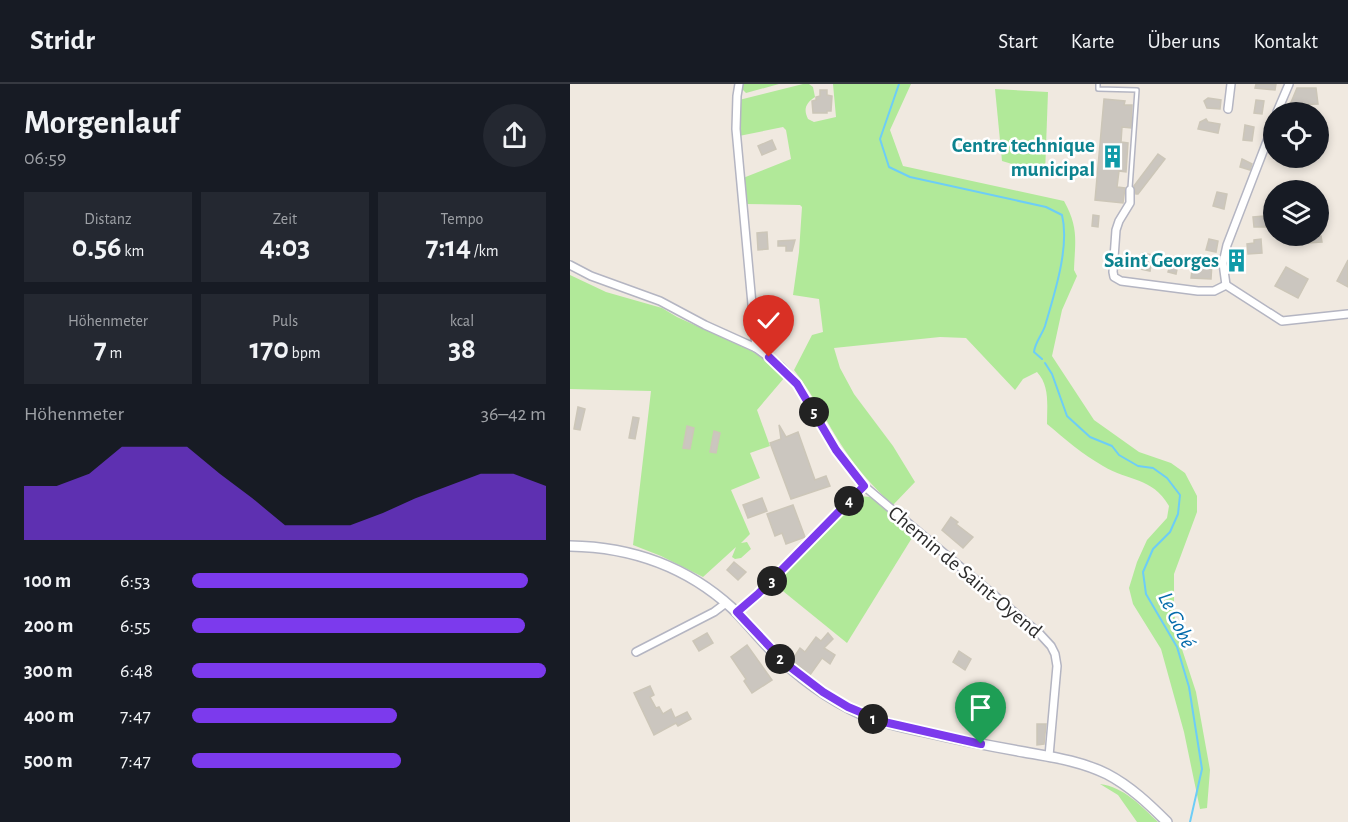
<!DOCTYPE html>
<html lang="de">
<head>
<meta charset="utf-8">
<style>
  body { margin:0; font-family:"Alegreya Sans",sans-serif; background:#242831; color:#f1f3f6; height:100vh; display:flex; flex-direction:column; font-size:22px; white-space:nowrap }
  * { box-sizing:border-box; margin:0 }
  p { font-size:20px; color:#9ea1a6 }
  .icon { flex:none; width:33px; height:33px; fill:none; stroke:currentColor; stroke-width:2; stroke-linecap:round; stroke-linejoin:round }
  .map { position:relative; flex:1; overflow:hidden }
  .side { display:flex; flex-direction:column; background:#171b24; width:570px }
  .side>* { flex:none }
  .controls { position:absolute; left:693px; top:18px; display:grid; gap:12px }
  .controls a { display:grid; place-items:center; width:66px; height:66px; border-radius:50%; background:#171b24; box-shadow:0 3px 9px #0003; font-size:30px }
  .pin { position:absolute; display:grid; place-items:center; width:51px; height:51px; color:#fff; margin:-62px -26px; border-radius:50% 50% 50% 0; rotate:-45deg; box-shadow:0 0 6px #0007 }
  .pin .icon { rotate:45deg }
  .km { position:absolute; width:30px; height:30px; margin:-15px; border-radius:50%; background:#222; color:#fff; font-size:16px; line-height:30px; text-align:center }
  .round { display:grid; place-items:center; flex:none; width:63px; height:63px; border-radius:32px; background:#242831 }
  .summary { display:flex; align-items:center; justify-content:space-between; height:102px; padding:0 24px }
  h1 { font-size:33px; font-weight:600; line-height:45px }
  .stats { display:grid; grid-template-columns:repeat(3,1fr); gap:9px; height:102px; padding:6px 24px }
  .stats div { display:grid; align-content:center; border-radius:0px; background:#242831; text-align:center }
  .stats b { font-size:30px; font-weight:600 }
  .stats small { font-size:16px; font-weight:400 }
  .stats p { font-size:16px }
  .chart { height:168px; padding:12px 24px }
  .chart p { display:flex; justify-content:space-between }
  .chart svg { width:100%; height:108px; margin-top:6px; fill:#7c3aed; opacity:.7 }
  ul { padding:0 24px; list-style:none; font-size:20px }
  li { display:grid; grid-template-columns:96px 72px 1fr; align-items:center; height:45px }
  li i { height:15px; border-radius:8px; background:#7c3aed }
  header { display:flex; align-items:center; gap:36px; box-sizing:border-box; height:84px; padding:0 30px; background:#171b24; border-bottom:2px solid #363941 }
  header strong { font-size:28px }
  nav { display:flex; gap:33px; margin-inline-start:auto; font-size:21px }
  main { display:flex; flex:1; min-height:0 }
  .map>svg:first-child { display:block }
</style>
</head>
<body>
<header>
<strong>Stridr</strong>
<nav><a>Start</a><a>Karte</a><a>Über uns</a><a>Kontakt</a></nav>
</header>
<main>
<section class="side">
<div class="summary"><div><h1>Morgenlauf</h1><p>06:59</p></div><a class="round"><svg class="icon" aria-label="share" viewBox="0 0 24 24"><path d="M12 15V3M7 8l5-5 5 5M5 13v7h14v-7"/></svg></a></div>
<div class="stats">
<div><p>Distanz</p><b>0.56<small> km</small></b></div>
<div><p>Zeit</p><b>4:03</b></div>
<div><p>Tempo</p><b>7:14<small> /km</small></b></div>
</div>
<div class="stats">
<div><p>Höhenmeter</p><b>7<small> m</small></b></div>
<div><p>Puls</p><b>170<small> bpm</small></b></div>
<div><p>kcal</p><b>38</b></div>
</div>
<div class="chart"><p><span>Höhenmeter</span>36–42 m</p>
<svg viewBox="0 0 160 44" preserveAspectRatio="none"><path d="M0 44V22L10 22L20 17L30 6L40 6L50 6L60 17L70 27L80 38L90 38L100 38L110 33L120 27L130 22L140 17L150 17L160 22V44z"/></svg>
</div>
<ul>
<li><b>100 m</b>6:53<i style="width:95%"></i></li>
<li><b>200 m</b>6:55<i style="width:94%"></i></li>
<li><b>300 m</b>6:48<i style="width:100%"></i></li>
<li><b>400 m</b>7:47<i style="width:58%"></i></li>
<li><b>500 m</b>7:47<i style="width:59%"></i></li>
</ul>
</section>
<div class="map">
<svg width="778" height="738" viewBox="0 0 778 738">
  <rect width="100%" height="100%" fill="#f0e9e0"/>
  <!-- green -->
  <g fill="#b1e999">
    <path d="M172,0H209L176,9L171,4Z"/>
    <path d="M233,0H239L243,3L245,13C236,19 233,25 238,35L244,38L266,33L263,0H341L320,46L333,82L494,117C509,144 505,157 504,186L507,192L492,226L482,272L524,336L569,368L601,379L615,389L627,412V428L604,490V529L610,559L626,608L640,686L637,724L630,725L614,648L591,565L563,520L559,504L567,478L577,456L597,434L599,422C581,392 559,398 533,382C512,370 495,355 477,340C477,321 480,302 467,288L453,295L445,306L396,254L370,253L264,264L270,284L284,310L323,362L345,398L323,421C304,404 288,386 274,365C256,338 245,313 224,286L242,251L253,248L249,215L223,211L229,168L232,123L230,121L175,120L173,94L221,75L216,46L213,43L169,52V16Z"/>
    <path d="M425,5L478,8L475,90L432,77Z"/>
    <path d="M0,191L36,208L92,224L107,233L184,268L215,293L187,326L200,362L180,369L190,394L161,406L180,450L171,459L177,458L181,465L171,474L165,475L162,473L166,463L133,493L91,472L63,461L81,307L0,305Z"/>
    <path d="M289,412L301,413L345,449L277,559L203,499Z"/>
    <path d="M530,700C554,703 571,722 588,738H567L548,711Z"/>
  </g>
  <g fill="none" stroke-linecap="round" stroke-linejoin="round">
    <!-- stream -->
    <g stroke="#6dcdf7" stroke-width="2">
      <path d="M329,0L310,55L319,83L340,93L476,123L492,131C500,163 484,211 475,242C472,251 465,258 464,268L472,275"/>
      <path d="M475,279L482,290L497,332L520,353L542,362L549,371L568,382L583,384L597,394L610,411L608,430L600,448L583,465L573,488L576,510L607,563L619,603L632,685L620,738"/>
    </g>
  </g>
  <!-- building -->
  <g fill="#cbc6bf" stroke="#ccc6b8" stroke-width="1.5">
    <path d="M686,0H706L705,6L685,4Z"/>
    <path d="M727,4H746L748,20L721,21L739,28H717Z"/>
    <path d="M250,6H257V11L262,12L261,27H257V29H243L242,17L246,16V13L250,12Z"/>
    <path d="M638,14L651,16L650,25L637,24L634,17Z"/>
    <path d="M534,15L555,17L554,21H562L561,44L552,43L551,58L558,59L556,88L549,87L547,103L555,104L553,119L525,116Z"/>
    <path d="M686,16L694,17L692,30L684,29Z"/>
    <path d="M636,35L638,38L650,40L648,49L628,45L630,38Z"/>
    <path d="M675,41L684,43L682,57L673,56Z"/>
    <path d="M202,56L206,65L192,71L188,62Z"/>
    <path d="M588,70L595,75L568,110H566L564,102Z"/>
    <path d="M672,75L682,80L680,86L670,83Z"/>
    <path d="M647,108L657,110L654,125L643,122Z"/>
    <path d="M523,131L529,132L528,143L522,142Z"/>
    <path d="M694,132L695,136L703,135V143H684L683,133Z"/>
    <path d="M197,148L198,165L188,166L187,149Z"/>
    <path d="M736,152H751L752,158L737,159Z"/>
    <path d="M639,155L648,157L646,168L636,166Z"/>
    <path d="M691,155L692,169L678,170L677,160L684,159V156Z"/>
    <path d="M225,156L222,167H216V162H208V157Z"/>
    <path d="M573,169L583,171L580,187L570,185Z"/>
    <path d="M602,175L609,176L606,190L598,188Z"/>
    <path d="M778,176V203L767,197Z"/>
    <path d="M623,178L642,179L641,195L621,194Z"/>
    <path d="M716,183L738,195L728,214L705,202Z"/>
    <path d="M8,323L15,325L10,346L4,345Z"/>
    <path d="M63,333L69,334L65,355L59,354Z"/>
    <path d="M209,341L216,353L228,348L245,396L256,392L260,402L221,415L200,359L211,355Z"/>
    <path d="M117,342L124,344L120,365L113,364Z"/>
    <path d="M144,347L150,349L146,369L140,368Z"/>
    <path d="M192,414L197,427L178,434L173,421Z"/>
    <path d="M223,421L235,453L216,460L212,449L205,452L197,430Z"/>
    <path d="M381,433L388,438L386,440L403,453L393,464L372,446Z"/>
    <path d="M164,478L176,488L168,496L157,486Z"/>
    <path d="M137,549L143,559L129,567L123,557Z"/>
    <path d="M258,549L263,555L254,564L265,571L260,580L252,574L240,591L222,576L230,564L235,568L246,553L251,557Z"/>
    <path d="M177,561L202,596L182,609L174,597L176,595L161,573Z"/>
    <path d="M389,567L401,575L395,586L383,578Z"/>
    <path d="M80,602L84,611L80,613L86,624L89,623L93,630L101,625L105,634L117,628L121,635L108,642L106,639L84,651L64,609Z"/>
    <path d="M467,640H476L474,660L467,661Z"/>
  </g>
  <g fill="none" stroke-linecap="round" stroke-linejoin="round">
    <defs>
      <path id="lane" d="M528,0V5L567,6L560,104"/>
      <g id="street">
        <path d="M169,0L167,12L166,45L186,264"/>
        <path d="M658,25L661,0"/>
        <path d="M707,28L719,0"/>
        <path d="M560,106V119L549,137L546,146L543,188L544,193L551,197L628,207H644L656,201L712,237L778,230"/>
        <path d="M0,181L21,192L90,217L135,241L186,264L210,282L227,300L266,366L294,402L469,549L481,562L485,570L487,582L479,672"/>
        <path d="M656,201L653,179L657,161L704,39"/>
        <path d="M167,528L188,511L294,402"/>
        <path d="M66,568L144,528L156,519"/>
      </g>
      <path id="secondary" d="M0,462C61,463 116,482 162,524C176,537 188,553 202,567C227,592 258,615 291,630C310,638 331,643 351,647C385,655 420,662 454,668C482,673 511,677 537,690C560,702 579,720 597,738"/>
    </defs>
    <!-- lane casing -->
    <use href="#lane" stroke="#b4b5c2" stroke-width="6"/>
    <!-- street casing -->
    <use href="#street" stroke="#b4b5c2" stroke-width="10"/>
    <!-- secondary casing -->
    <use href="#secondary" stroke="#b4b5c2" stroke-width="12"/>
    <!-- lane -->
    <use href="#lane" stroke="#fff" stroke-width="3"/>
    <!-- street -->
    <use href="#street" stroke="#fff" stroke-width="7"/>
    <!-- secondary -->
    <use href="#secondary" stroke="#fff" stroke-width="9"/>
  </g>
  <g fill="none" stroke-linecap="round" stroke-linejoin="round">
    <defs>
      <path id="route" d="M199,273L227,300L266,366L294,402L188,510L167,528L215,579L253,608L278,623L314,638L411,660"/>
    </defs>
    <!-- route casing -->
    <use href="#route" stroke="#fff" stroke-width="12"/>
    <!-- route -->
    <use href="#route" stroke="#7c3aed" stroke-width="8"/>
  </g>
  <!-- icons -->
  <defs>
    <symbol id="building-bare" viewBox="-9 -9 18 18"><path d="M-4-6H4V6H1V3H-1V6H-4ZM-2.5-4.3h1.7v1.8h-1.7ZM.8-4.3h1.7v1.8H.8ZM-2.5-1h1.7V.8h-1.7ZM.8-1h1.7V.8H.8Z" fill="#0f9aa8" stroke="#fff" stroke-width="2.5" paint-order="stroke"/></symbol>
  </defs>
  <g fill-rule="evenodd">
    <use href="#building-bare" x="526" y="56" width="33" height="33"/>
    <use href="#building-bare" x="650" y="160" width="33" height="33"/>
  </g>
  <g text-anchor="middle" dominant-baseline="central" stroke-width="5" stroke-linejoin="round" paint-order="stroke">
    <!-- culture labels -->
    <g font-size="21" font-weight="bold" fill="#0d838f" stroke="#fff" text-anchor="end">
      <text x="525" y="61">Centre technique<tspan x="525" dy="24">municipal</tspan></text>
      <text x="649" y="176">Saint Georges</text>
    </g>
    <!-- street labels -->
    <g font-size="21" fill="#2e2e2e" stroke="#fff">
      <text transform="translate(395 488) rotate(40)">Chemin de Saint-Oyend</text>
    </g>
    <!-- water labels -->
    <g font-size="22" font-style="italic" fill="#046bab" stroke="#fff">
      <text transform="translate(607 536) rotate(64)">Le Gobé</text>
    </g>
  </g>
</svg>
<div class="controls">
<a><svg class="icon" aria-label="locate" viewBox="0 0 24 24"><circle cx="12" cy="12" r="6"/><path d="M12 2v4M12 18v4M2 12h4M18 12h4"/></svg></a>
<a><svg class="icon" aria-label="layers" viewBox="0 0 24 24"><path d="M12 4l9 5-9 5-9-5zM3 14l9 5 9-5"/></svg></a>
</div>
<div class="pin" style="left:411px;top:660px;background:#1e9e55"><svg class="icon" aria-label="arrive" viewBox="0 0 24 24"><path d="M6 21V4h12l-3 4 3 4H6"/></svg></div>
<div class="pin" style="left:199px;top:273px;background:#d93025"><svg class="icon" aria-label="check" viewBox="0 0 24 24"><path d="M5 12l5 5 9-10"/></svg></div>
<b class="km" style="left:303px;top:635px">1</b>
<b class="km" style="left:210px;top:575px">2</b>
<b class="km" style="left:202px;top:497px">3</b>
<b class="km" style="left:279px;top:417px">4</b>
<b class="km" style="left:244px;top:328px">5</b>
</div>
</main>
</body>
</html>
